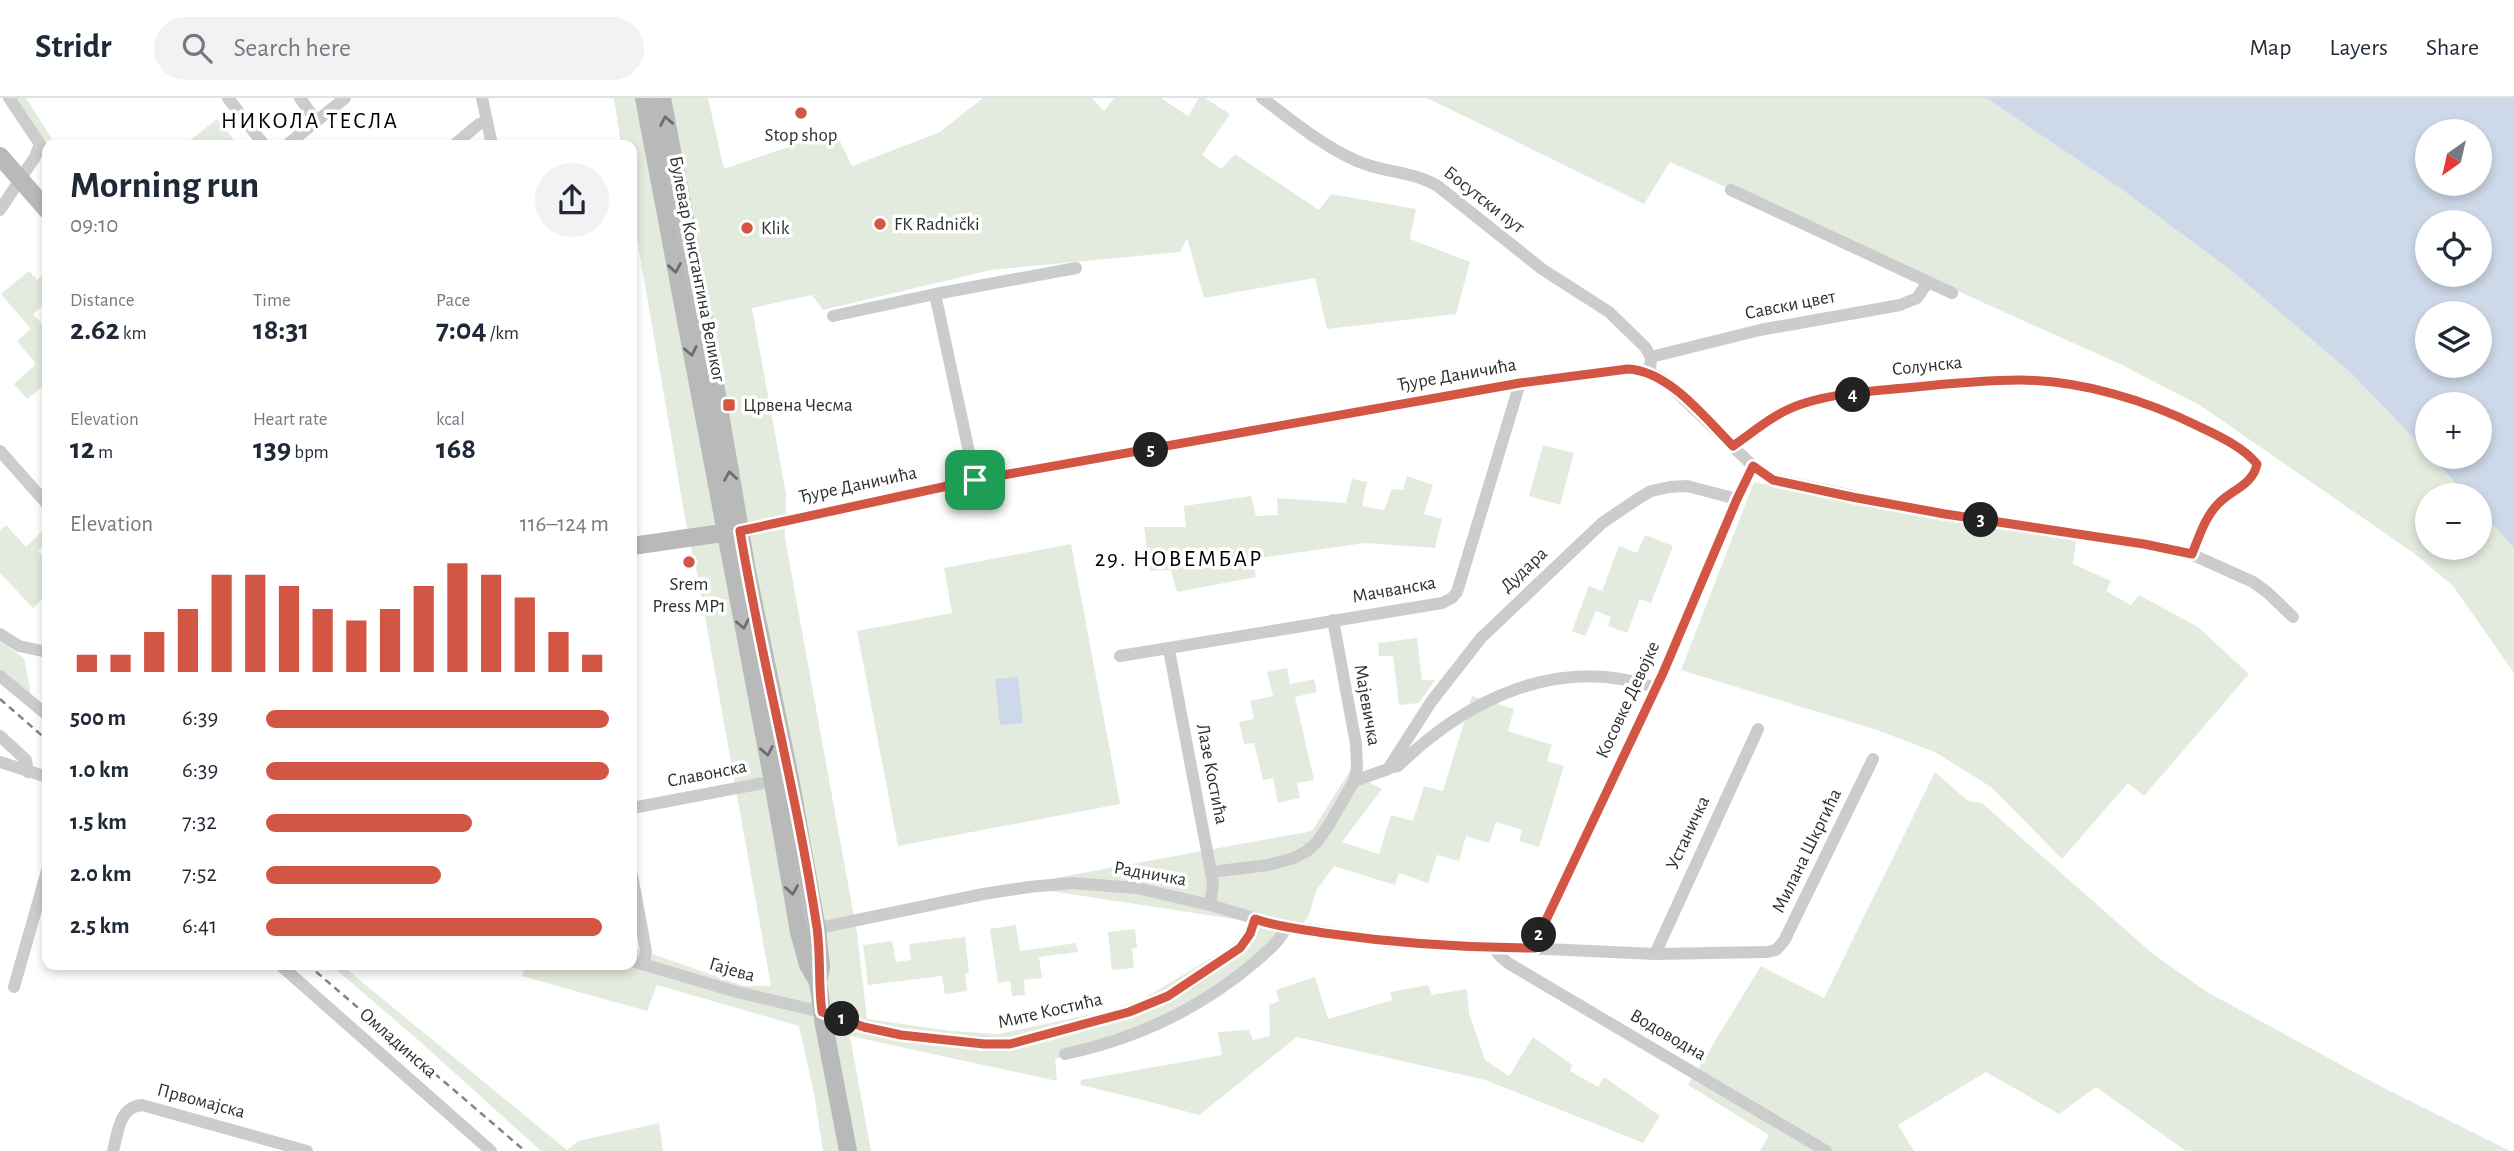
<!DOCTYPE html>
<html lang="en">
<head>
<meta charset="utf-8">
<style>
  body { margin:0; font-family:"Alegreya Sans",sans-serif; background:#f2f2f3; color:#1f2937; height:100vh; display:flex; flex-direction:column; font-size:26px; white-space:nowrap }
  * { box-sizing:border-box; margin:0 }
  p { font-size:23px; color:#747a83 }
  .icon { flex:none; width:38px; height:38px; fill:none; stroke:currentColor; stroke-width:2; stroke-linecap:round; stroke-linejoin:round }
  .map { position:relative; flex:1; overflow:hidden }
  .sheet { position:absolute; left:42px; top:42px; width:595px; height:830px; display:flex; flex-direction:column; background:#fff; border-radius:14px; box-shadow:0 4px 10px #0003 }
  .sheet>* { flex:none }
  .needle { width:46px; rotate:214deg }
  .controls { position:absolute; left:2415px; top:21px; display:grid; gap:14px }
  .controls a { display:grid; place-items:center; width:77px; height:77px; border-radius:50%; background:#fff; box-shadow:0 4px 10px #0003; font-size:35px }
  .pin { position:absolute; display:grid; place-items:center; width:60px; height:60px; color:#fff; margin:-30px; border-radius:14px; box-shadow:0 4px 10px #0006 }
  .km { position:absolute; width:35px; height:35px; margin:-18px; border-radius:50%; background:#222; color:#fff; font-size:19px; line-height:35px; text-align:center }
  .round { display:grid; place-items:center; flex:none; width:74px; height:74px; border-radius:37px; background:#f2f2f3 }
  .summary { display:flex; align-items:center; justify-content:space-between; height:119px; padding:0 28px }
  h1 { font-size:38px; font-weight:600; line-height:52px }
  .stats { display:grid; grid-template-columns:repeat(3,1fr); gap:10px; height:119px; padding:7px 28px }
  .stats div { display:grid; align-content:center }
  .stats b { font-size:30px; font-weight:600 }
  .stats small { font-size:19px; font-weight:400 }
  .stats p { font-size:19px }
  .chart { height:196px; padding:14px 28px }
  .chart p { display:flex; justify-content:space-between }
  .chart svg { width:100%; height:126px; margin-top:7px; stroke:#d35544; stroke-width:6 }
  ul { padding:0 28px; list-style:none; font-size:23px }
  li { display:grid; grid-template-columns:112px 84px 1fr; align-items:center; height:52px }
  li i { height:18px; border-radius:9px; background:#d35544 }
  header { display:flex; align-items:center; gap:42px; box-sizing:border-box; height:98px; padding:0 35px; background:#fff; border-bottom:2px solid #e0e1e3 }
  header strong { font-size:33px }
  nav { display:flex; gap:38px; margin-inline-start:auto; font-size:24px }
  .search { width:490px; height:63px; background:#f2f2f3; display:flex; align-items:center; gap:18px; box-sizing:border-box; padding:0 24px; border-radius:38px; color:#747a83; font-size:26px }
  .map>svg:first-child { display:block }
</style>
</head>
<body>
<header>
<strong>Stridr</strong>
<div class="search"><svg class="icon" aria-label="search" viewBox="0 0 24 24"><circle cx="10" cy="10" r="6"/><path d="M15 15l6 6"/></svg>Search here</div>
<nav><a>Map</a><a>Layers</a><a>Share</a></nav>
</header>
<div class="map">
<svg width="2514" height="1053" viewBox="0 0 2514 1053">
  <rect width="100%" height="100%" fill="#fff"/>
  <!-- green -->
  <g fill="#e3ebde">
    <path d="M6,0H26L52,41L38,46Z"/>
    <path d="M614,0H708L724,71L835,33L852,68L940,34L983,0H1092L1104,13L1114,0H1161L1188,18L1199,0H1205L1230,16L1202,57L1221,71L1235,56L1319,112L1331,96L1416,111L1410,141L1470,164L1456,216L1327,231L1315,180L1204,200L1187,140L1180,154L991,172L823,212L812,197L752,210L786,396L785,440L857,835L867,921L951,933L998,936L1107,913L1143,901L1226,851L1241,839L1247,823L1050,793L1055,780L1312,733L1349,674L1382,691L1342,744L1379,756L1391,717L1413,723L1424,688L1443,693L1472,598L1514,611L1508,633L1552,647L1547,663L1564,668L1539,749L1519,743L1522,732L1496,724L1489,745L1466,738L1459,763L1437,757L1428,785L1399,775L1395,787L1334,768L1316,793L1308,820L1243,876L1103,949L1055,961L1057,983L850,938L871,1053H823L814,996L799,928L657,887L647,913L522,878L526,866H632V849L744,888H771L697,474L689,443L632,111V47H621Z"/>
    <path d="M1427,0H1986L2117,88L2233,174L2352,276L2427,354V359H2431L2467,397H2427V450H2480V412L2514,450V575L2453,488L2415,456L2201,308L2120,266L1670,64L1644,106Z"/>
    <path d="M217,21L238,47H184Z"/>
    <path d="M29,173L37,182L47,173V204L33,216L47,232V297L41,290L27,301L14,286L36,266L17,243L31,231L1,196Z"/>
    <path d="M1543,347L1574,355L1560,407L1529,398Z"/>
    <path d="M1407,378L1433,387L1424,416L1442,421L1435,450L1365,445L1253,461L1256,479L1177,494L1171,472L1150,473L1144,429H1186L1184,408L1251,398L1256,418L1278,417L1277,400L1346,405L1352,381L1367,384L1362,408L1384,412L1392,391L1403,392Z"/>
    <path d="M1754,384L1907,415L2076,442L2073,466L2111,483L2106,493L2131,507L2139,497L2198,529L2249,576L2144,698L2128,685L2062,761L1991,689L1935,654L1877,632L1681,572Z"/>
    <path d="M6,427L26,449L47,428V444L38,453L47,463V485L45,487L47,497L33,510L0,475V432Z"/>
    <path d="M1645,437L1673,448L1651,505L1640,501L1627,535L1608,528L1611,519L1596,513L1585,538L1572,533L1589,488L1602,493L1619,448L1637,455Z"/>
    <path d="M1071,446L1120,706L898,748L857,533L952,515L944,470Z"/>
    <path d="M1417,540L1422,582H1435L1419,605L1399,607L1393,558H1379L1378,545Z"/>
    <path d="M0,543L24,560L30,590L29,605L0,581Z"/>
    <path d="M1287,570L1290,586L1314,581L1317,594L1295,599L1314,682L1297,685L1300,700L1278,705L1273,680L1263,682L1254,645L1244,646L1239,624L1254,621L1250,603L1273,598L1267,574Z"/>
    <path d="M1935,674L1968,703L1982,705L2153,856L2207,894L2380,988L2510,1053H2186L2096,989L2059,1016L1986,974L1898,1027L1914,1053H1760L1769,1037L1688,987L1761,868L1824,900Z"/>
    <path d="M1016,827L1020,853L1076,845L1078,854L1039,859L1042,880L1024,882L1025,897L1012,898L1010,883L998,885L990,831Z"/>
    <path d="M1135,831L1137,850L1132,851L1134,870L1112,872L1108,834Z"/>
    <path d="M965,839L969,875L965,876L967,893L945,896L942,878L868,887L863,847L892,843L896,864L911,862L909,846Z"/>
    <path d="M330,866H340L567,1052L578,1043L659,1025L663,1053H541L417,941Z"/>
    <path d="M1315,879L1328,921L1392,902L1390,894L1428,887L1432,897L1467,891L1469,915L1485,962L1509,978L1533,939L1572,967L1570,973L1598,989L1604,979L1660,1018L1643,1045L1485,982L1297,939L1199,1017L1139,1001L1080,987L1081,982L1222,957L1218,934L1249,932L1253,942L1270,938L1269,907L1279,903L1276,892Z"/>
  </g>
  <!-- water -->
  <g fill="#cdd8e8" fill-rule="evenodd">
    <path d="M1986,0H2514V450L2480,412V397H2467L2431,359H2480V306H2427V354L2352,276L2233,174L2117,88ZM2427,33H2480V86H2427ZM2427,124H2480V177H2427ZM2427,215H2480V268H2427Z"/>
    <path d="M1018,579L1023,625L1000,627L995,581Z"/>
  </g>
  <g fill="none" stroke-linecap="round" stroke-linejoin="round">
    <!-- street -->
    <g stroke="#ccc" stroke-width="12">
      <path d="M228,0L264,47"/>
      <path d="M300,0L316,23"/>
      <path d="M482,0L492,47"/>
      <path d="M1262,0C1292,22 1322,48 1357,63C1383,75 1415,73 1439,89L1542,171L1609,214L1645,249L1651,259L1650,274"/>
      <path d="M287,47L345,0"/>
      <path d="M454,47L479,26L487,23"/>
      <path d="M1731,92L1952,195"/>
      <path d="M0,112L35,59L40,46L9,0"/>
      <path d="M935,196L975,382"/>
      <path d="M833,218L935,196L1076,170"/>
      <path d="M1651,259L1760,232L1900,207L1917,200L1928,184"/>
      <path d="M1733,348C1756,331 1778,313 1805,305C1835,295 1874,293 1905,290C1944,286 1982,282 2021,282C2081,283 2146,302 2199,329C2219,338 2243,349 2257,366C2252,387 2231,392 2218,406C2205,419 2198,439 2191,456"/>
      <path d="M0,353L47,406"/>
      <path d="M740,433L975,382L1520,285L1628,271L1647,273L1664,282L1753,368L1773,381L1945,417L2144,446L2191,456L2253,484L2267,494L2293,519"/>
      <path d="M0,536L19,548L47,554"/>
      <path d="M1169,552L1211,774L1213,786L1210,807"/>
      <path d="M1120,558L1442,505L1452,500L1457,494L1520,285"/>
      <path d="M0,578L47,617"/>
      <path d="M0,638L26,662L28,674"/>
      <path d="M0,664L47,679"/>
      <path d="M1393,669L1398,668C1467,601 1559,556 1656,590"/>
      <path d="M1354,683L1388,671L1431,604L1481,540L1602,425L1639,400L1651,393L1670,389L1687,388L1737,401"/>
      <path d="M632,710L779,682"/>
      <path d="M1211,774L1268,767L1294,760L1307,753L1317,744L1330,725L1354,683L1357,670L1356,646L1333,522"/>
      <path d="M632,777L646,853L644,867"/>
      <path d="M809,832L983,796L1029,789L1072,785L1137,790L1210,807L1274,826L1391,844L1655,856L1767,854L1776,852L1784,843L1873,661"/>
      <path d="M1495,850L1498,856L1508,865L1826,1053"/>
      <path d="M1535,850L1539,837L1663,575L1737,401L1753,368"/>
      <path d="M1655,856L1758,631"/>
      <path d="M632,863L737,894L827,915L864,929L901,937L957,943L1010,946L1129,914L1168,898L1192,884L1240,850L1250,836L1255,821"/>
      <path d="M279,866L491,1053"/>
      <path d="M14,889L47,773"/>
      <path d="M1065,956C1136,941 1198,912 1254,865C1266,854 1280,844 1286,829"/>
      <path d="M113,1053C118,1034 119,1009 142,1007L307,1053"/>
    </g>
    <!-- secondary -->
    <g stroke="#b9b9b9" stroke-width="18">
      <path d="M644,0L773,684L799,834L808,867L818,884"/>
      <path d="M662,0L702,210L747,473L790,680L817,831L821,869L818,884L824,927L848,1053"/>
      <path d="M0,58L47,112"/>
      <path d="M632,448L736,433"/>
    </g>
    <!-- rail -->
    <g stroke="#848484" stroke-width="2.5" stroke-dasharray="7 5" stroke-linecap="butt">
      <path d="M0,601L47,642"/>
      <path d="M307,866L525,1053"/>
    </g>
  </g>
  <!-- one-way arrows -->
  <defs><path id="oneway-chevron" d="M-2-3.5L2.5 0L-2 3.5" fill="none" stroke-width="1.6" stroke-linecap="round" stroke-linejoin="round" transform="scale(1.75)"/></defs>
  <g stroke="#6d6d6d">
    <use href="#oneway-chevron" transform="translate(666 23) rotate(-100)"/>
    <use href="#oneway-chevron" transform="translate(675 170) rotate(80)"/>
    <use href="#oneway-chevron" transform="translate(691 253) rotate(79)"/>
    <use href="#oneway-chevron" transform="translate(730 378) rotate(-99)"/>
    <use href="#oneway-chevron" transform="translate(743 526) rotate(79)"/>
    <use href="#oneway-chevron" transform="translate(767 653) rotate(79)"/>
    <use href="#oneway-chevron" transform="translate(792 792) rotate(81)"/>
  </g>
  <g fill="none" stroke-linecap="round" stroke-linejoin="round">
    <defs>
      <path id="route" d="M1628,271C1669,273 1705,320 1733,348C1756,332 1777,313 1805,305C1836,295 1873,293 1905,290C1944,286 1982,282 2021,282C2082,283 2146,302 2200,329C2219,338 2243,349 2257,366C2253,387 2231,392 2218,406C2205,419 2199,439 2192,456L2144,446L1945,416L1852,399L1773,382L1753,368L1737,401L1663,575L1539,837L1535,850C1464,850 1394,845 1324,835C1301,831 1277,829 1255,821L1250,836L1240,850L1168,898L1129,914L1010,946H984L901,937L864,929L822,914C818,885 821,859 817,830C797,696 762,566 740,433L975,382L1520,285Z"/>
    </defs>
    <!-- route casing -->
    <use href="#route" stroke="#fff" stroke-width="14"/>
    <!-- route -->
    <use href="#route" stroke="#d35544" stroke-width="9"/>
  </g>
  <!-- markers -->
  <g fill="#d35544" stroke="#fff" stroke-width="2.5">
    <circle cx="801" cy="15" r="7"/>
    <circle cx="880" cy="126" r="7"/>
    <circle cx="747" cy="130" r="7"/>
    <rect x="722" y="300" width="14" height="14" rx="3.5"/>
    <circle cx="689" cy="464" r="7"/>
  </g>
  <g text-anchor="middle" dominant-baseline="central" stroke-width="7" stroke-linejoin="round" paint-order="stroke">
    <!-- poi labels -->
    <g font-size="19" fill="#2f2f2f" stroke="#fff" text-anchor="start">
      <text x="801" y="37" text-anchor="middle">Stop shop</text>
      <text x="894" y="126">FK Radnički</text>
      <text x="761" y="130">Klik</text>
      <text x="743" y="307">Црвена Чесма</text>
      <text x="689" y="486" text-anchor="middle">Srem<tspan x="689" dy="22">Press MP1</tspan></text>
    </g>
    <!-- street labels -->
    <g font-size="19" fill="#2f2f2f" stroke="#fff">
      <text transform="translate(1484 102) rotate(38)">Босутски пут</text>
      <text transform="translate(697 171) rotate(79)">Булевар Константина Великог</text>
      <text transform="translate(1790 207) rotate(-11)">Савски цвет</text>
      <text transform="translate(1927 268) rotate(-6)">Солунска</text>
      <text transform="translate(1457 277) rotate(-10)">Ђуре Даничића</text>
      <text transform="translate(858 387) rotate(-12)">Ђуре Даничића</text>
      <text transform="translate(1524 472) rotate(-43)">Дудара</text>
      <text transform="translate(1394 492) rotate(-10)">Мачванска</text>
      <text transform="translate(1628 602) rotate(-65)">Косовке Девојке</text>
      <text transform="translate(1367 607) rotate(80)">Мајевичка</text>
      <text transform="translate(707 676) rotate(-11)">Славонска</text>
      <text transform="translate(1212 676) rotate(79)">Лазе Костића</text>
      <text transform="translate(1688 735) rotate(-65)">Устаничка</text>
      <text transform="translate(1807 753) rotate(-64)">Милана Шкргића</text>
      <text transform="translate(1150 776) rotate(10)">Радничка</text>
      <text transform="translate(732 872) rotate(16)">Гајева</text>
      <text transform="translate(1050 913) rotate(-13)">Мите Костића</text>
      <text transform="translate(1668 937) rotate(30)">Водоводна</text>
      <text transform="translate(398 945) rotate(41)">Омладинска</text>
      <text transform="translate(201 1003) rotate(15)">Првомајска</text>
    </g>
    <!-- quarter labels -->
    <g font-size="23" letter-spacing="2" fill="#000" stroke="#fff">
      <text x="310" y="23">НИКОЛА ТЕСЛА</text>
      <text x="1179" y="461">29. НОВЕМБАР</text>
    </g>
  </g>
</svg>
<div class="controls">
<a><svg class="needle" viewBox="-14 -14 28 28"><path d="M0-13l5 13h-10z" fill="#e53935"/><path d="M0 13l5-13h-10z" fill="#747a83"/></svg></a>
<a><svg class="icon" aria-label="locate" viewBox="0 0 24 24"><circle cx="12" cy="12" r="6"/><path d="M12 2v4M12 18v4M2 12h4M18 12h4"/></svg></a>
<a><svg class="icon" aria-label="layers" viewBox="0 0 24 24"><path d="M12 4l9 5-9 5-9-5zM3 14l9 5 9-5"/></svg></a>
<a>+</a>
<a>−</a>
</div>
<div class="pin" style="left:975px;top:382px;background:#1e9e55"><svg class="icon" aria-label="arrive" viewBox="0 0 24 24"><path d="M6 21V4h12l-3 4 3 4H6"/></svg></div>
<b class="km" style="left:842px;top:921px">1</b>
<b class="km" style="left:1539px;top:837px">2</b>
<b class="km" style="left:1981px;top:422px">3</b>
<b class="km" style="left:1853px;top:297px">4</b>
<b class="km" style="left:1151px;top:352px">5</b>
<section class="sheet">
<div class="summary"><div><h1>Morning run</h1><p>09:10</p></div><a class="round"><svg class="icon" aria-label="share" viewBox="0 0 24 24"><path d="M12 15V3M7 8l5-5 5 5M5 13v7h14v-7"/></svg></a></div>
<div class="stats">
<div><p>Distance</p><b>2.62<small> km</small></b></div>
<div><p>Time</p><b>18:31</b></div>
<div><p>Pace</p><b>7:04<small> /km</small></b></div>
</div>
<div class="stats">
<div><p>Elevation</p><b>12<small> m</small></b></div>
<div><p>Heart rate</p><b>139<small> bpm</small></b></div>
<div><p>kcal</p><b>168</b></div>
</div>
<div class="chart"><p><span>Elevation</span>116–124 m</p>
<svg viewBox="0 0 160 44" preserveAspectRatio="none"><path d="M5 44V38M15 44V38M25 44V30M35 44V22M45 44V10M55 44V10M65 44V14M75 44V22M85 44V26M95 44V22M105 44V14M115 44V6M125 44V10M135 44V18M145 44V30M155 44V38"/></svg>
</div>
<ul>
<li><b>500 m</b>6:39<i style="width:100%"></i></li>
<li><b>1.0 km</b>6:39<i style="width:100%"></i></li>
<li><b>1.5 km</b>7:32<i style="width:60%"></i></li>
<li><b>2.0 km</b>7:52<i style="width:51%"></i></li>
<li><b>2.5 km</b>6:41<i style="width:98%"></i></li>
</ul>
</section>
</div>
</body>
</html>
